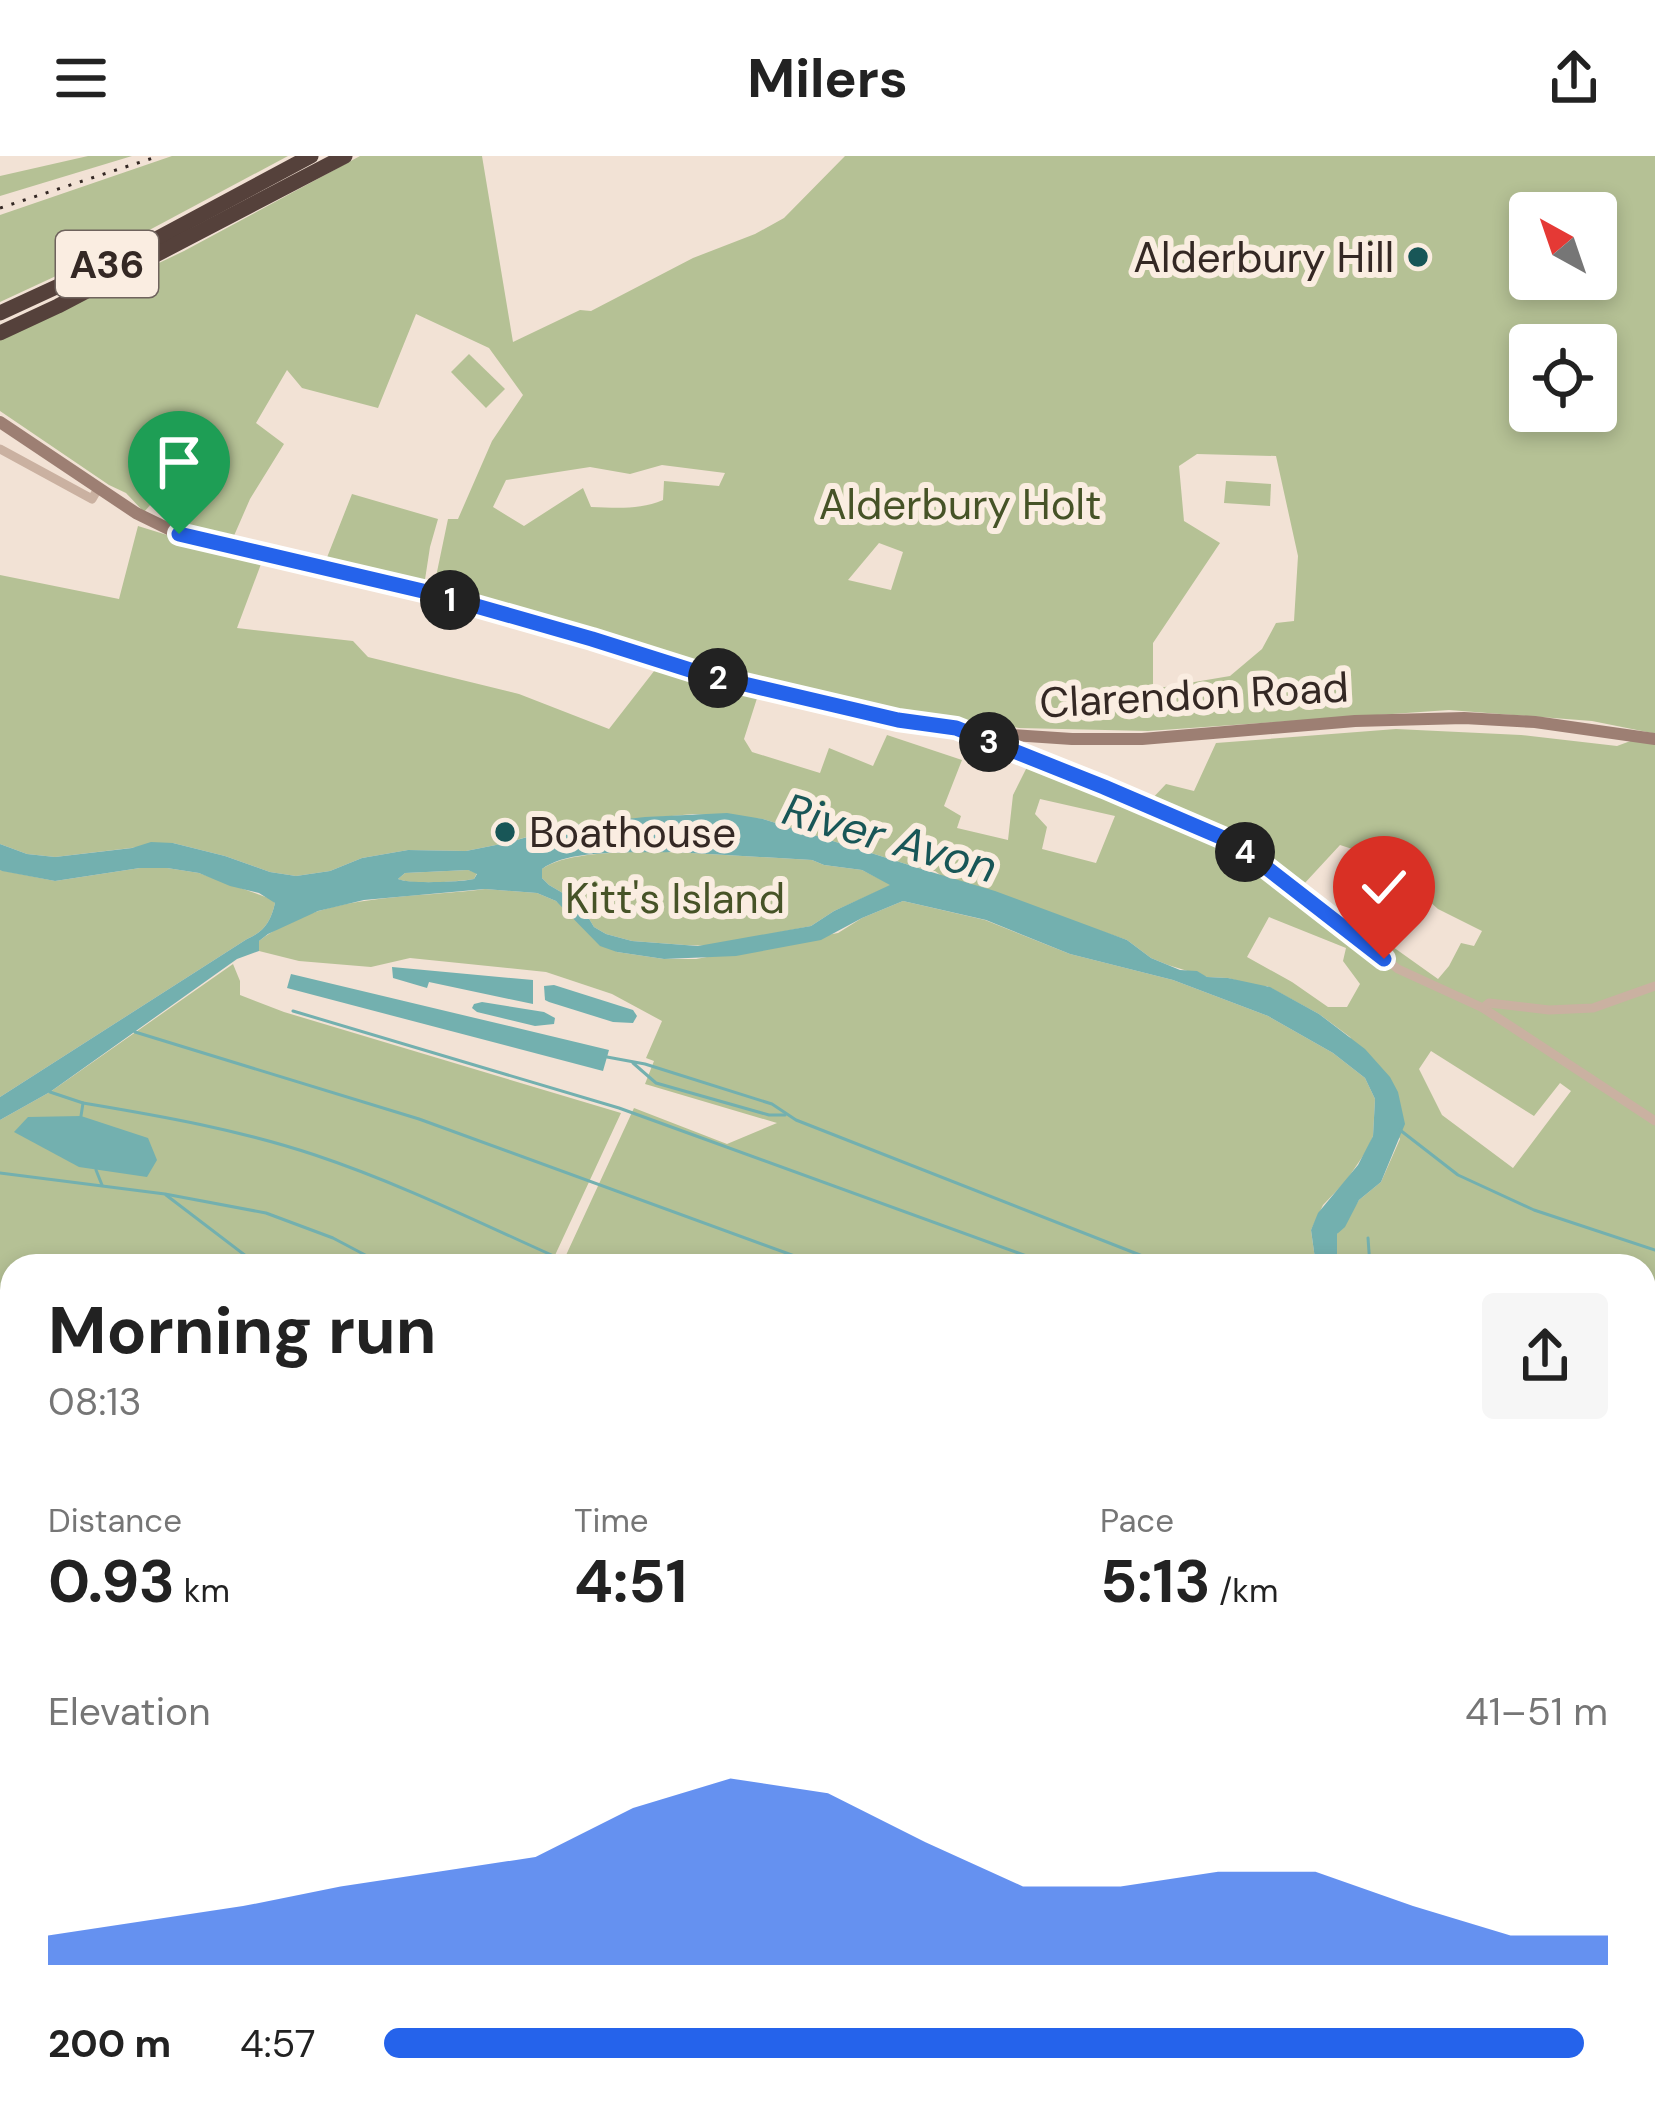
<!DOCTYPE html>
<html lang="en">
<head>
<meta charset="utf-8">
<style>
  body { margin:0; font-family:"DM Sans",sans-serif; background:#f6f6f6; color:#222; height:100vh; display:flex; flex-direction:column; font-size:45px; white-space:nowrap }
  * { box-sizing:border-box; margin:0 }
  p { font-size:39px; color:#767676 }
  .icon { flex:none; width:66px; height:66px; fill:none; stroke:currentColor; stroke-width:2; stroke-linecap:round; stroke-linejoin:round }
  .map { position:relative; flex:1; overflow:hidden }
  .sheet { position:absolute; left:0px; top:1098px; width:1656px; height:861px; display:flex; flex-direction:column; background:#fff; border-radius:36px 36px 0 0; box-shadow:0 6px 18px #0003 }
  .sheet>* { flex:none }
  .needle { width:78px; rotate:320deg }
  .controls { position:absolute; left:1509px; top:36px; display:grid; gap:24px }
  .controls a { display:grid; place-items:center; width:108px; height:108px; border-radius:12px; background:#fff; box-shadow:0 6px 18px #0003; font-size:60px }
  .pin { position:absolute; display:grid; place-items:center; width:102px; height:102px; color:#fff; margin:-123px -51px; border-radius:50% 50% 50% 0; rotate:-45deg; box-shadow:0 0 12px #0007 }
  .pin .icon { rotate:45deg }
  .km { position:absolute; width:60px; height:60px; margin:-30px; border-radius:50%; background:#222; color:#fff; font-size:33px; line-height:60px; text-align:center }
  .round { display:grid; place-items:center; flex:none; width:126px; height:126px; border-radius:12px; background:#f6f6f6 }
  .summary { display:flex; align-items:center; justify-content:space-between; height:204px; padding:0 48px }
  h1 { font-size:66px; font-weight:700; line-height:90px }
  .figures { display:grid; grid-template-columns:repeat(3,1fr); gap:18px; height:204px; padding:12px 48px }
  .figures div { display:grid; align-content:center }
  .figures b { font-size:60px; font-weight:700 }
  .figures small { font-size:33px; font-weight:400 }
  .figures p { font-size:33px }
  .chart { height:336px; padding:24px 48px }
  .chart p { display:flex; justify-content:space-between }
  .chart svg { width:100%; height:216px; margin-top:12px; fill:#2563eb; opacity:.7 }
  ul { padding:0 48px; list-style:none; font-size:39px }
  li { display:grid; grid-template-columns:192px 144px 1fr; align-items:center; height:90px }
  li i { height:30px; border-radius:15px; background:#2563eb }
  header { display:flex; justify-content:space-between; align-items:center; height:156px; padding:0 48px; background:#fff; font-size:54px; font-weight:700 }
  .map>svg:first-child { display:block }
</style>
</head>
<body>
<header><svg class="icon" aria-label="menu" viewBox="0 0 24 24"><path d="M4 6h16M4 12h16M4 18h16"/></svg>Milers<svg class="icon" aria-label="share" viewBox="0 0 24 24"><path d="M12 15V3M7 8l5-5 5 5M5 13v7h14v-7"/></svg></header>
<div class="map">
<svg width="1655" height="1958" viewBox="0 0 1655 1958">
  <rect width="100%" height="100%" fill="#f2e2d5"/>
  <!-- green -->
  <g fill="#b5c195" fill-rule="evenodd">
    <path d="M88,0H132L0,40V20Z"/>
    <path d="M172,0H288L112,94L0,146V59Z"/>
    <path d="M360,0H482L513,186L580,154L591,155L693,102L755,78L784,62L845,0H1655V1412L1644,1405V1110H1337V1078L1359,1044L1381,1026L1400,983L1350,881L1319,858L1267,830L1260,831L1228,822L1207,821L1168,809L1151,802L1127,784L943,721L935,715H928L763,663L693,658L564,670L506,687L466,695L408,694L362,702L330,715L296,720L270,716L225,700L173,687L55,701L27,698L0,688V419L119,443L138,370L261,408L237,472L353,485L368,501L519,538L609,573L658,510L713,527L759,536L744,583L752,596L820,617L829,592L873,610L887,579L962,604L944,650L961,660L957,672L1008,684L1013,639L1029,607L1102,635L1121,647L1168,663L1210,684L1320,757L1375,802L1386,786L1438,823L1449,810L1461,787L1474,790L1482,775L1438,753L1380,702L1340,689L1303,729L1230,682L1150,645L1166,628L1194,635L1216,587L1396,573L1521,579L1617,590L1652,577L1592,565L1449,554L1148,575L1019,572L923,558L705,514L433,435L448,363H458L492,285L523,239L489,192L416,158L378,252L302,232L287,214L256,267L284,288L250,343L233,382L183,371L208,336L183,312L144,356L126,337L109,329L0,255V183L184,95ZM1530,57H1596V123H1530ZM1530,189H1596V255H1530ZM1197,298L1276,300L1298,400L1294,465L1276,467L1262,493L1230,520L1153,533V487L1220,387L1184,365L1179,310ZM662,309L725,317L719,330L664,325L663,344C639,354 617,352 591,351L583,332L524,370L493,351L506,324L590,311L630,318ZM879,387L903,396L891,434L848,424ZM1040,643L1115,660L1096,707L1042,693L1047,671L1035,658ZM1269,761L1346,792L1343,805L1360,828L1347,851H1328L1292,826L1247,801ZM1431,895L1534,960L1560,927L1571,935L1513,1012L1442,959L1419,913Z"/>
    <path d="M469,198L505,233L486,252L451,216Z"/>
    <path d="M1226,325L1271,328L1270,350L1224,347Z"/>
    <path d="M352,338L438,363L430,391L424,430L326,404Z"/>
    <path d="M691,697L812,704L824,709L862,714L892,729L834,755L811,770L711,790L685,789L632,785L606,778L594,771L582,751L573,743L549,729L542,722V713C569,693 655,695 691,697Z"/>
    <path d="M140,712H167L199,717L271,743L275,747C271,765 264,776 247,783L0,941V714L55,725Z"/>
    <path d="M468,714L477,717L474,723C456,726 412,729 398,723L405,717Z"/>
    <path d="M485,733L537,737L556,745L617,796L664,803H696L838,777L862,762L903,745L985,764L1070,798L1173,824L1268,860L1333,897L1365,922L1375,943L1373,980L1367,994L1346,1025L1323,1049L1311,1074L1316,1110H561L634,952L727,988L777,967L645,928L654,905L646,902L662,865L612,838L546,816L410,802L371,811L299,805L259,795V785C324,736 409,743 485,733Z"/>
    <path d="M233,808L240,825V839L284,856L621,957L550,1110H12V1696L0,1709V964L50,936Z"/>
    <path d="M1644,1437L1655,1442V1829L1644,1822Z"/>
    <path d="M12,1704V1947H439L433,1958H0V1717Z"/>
    <path d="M1644,1835L1655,1841V1958H1431L1417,1947H1644Z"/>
    <path d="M448,1947H1404L1418,1958H442Z"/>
  </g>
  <!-- water -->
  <g fill="#73b0af" fill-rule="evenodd">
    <path d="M727,657L763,663L928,715L995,735L1127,784L1151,802L1180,814L1197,815L1207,821L1228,822L1270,831L1319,858L1365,893L1390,921L1398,936L1405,968L1381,1026L1359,1044L1345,1071L1337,1078V1110H1316L1311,1074L1318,1057L1358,1009L1373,980L1375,943L1365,922L1333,897L1268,860L1173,824L1070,798L986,764L903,745L862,762L821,784L736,800L664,803L617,796L600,790L556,745L537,737L485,733L364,744L318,755L268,778L259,785V795L237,803L50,936L0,964V941L247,783C264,776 271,765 275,747L259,737L230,730L199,717L167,712H140L55,725L2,715L0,714V688L27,698L55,701L132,692L151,686L173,687L225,700L270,716L296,720L330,715L362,702L408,694L466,695L506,687L552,674L560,668L564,670L645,661ZM674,696L812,704L824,709L862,714L890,729L834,755L811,770L698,790L632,785L606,778L594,771L582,751L573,743L549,729L542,722V713C568,692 640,697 674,696ZM468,714L477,718L474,723L468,724C453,726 409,728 398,723L405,717Z"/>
    <path d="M392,811L533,824V848L429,826L427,832L393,822Z"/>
    <path d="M291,818L609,894L603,915L287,832Z"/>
    <path d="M554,829L633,854L637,860L633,867L613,866L549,846L545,844L544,830Z"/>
    <path d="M482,846L544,856L555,862L554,868L535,870L477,856L472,852L474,848Z"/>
    <path d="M81,960L148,982L157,1004L147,1021L79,1011L14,976L28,961Z"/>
  </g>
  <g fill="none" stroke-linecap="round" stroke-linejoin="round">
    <!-- stream -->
    <g stroke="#73b0af" stroke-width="3">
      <path d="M293,855L619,952L1054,1110"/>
      <path d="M135,876L419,963L822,1110"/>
      <path d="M607,901L645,908L772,948L796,964L1168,1110"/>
      <path d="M633,907L656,927L769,959H785"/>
      <path d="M50,936L83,947L81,960"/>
      <path d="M83,947C161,960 240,974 315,999C405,1029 490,1072 576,1110"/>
      <path d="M1400,974L1458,1019L1534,1054L1655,1094"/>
      <path d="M96,1014L102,1029"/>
      <path d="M0,1017L165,1038L266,1057L333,1082L386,1110"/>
      <path d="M166,1039L259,1110"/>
      <path d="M1368,1082L1370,1110"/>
      <path d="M1644,1260L1655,1267"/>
      <path d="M1644,1372L1655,1379"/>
      <path d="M1644,1523L1655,1531"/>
      <path d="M1644,1641L1655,1647"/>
      <path d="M1644,1760L1655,1767"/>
      <path d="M1644,1827L1655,1834"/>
      <path d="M1644,1848L1655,1864"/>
      <path d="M1411,1947L1425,1958"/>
      <path d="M590,1958L594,1947"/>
      <path d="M1375,1958V1949"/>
    </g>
    <!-- street -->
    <g stroke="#cab1a1" stroke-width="9">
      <path d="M0,293L92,343L99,331"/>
      <path d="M966,577L1104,630L1223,682L1254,702L1398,813L1483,852L1655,965"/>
      <path d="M1483,852L1489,847L1549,854L1593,852L1655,830"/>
    </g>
    <!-- secondary -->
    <path stroke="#9d7f73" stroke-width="12" d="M0,266L136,357L179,378L427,437L592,483L706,519L899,564L1012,579L1072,583H1142L1355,565L1464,562L1535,566L1655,583"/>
    <!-- highway -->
    <g stroke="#55413b" stroke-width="15">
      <path d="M0,157L128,98L311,0"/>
      <path d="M0,177L58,150L345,0"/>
    </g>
    <!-- rail -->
    <path stroke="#342824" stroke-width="3" stroke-dasharray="3 9" stroke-linecap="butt" d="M0,52L159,0"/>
  </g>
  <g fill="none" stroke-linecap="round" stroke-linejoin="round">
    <defs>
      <path id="route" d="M179,378L427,436L592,483L706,519L898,564L956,572L1104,631L1223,682L1254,702L1384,803"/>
    </defs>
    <!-- route casing -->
    <use href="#route" stroke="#fff" stroke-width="24"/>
    <!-- route -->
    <use href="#route" stroke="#2563eb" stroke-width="15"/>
  </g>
  <!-- markers -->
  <g fill="#185657" stroke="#faede1" stroke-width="4.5">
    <circle cx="1418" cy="101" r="12"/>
    <circle cx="505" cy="676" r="12"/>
  </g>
  <g text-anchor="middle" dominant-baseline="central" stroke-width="12" stroke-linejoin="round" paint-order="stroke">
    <!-- shield labels -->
    <rect fill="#faede1" stroke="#6f635d" stroke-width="3" x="56" y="75" width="102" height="66" rx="9"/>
    <g font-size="39" font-weight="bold" fill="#342824">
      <text x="107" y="108">A36</text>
    </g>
    <!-- poi labels -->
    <g font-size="42" fill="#342824" stroke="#faede1" text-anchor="end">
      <text x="1394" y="101">Alderbury Hill</text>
      <text x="529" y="676" text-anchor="start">Boathouse</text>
    </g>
    <!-- park labels -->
    <g font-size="42" fill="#465327" stroke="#faede1">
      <text x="960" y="348">Alderbury Holt</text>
      <text x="675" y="742">Kitt's Island</text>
    </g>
    <!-- street labels -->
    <g font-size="42" fill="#342824" stroke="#faede1">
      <text transform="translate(1194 539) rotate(-3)">Clarendon Road</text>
    </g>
    <!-- water labels -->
    <g font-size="45" font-style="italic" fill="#185657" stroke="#faede1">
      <text transform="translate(890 682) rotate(16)">River Avon</text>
    </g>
  </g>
</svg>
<div class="controls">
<a><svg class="needle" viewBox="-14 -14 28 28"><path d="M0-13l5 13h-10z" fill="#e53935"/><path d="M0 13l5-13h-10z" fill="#767676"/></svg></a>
<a><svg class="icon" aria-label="locate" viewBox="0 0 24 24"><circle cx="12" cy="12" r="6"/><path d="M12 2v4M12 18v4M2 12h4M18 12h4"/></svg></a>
</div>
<div class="pin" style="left:179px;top:378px;background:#1e9e55"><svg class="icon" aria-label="arrive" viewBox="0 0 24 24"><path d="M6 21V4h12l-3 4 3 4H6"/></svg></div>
<div class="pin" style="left:1384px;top:803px;background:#d93025"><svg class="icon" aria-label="check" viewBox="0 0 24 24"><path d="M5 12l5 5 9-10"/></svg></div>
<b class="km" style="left:450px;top:444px">1</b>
<b class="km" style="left:718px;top:522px">2</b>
<b class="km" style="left:989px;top:586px">3</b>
<b class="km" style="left:1245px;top:696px">4</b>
<section class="sheet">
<div class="summary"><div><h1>Morning run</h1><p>08:13</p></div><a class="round"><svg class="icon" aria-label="share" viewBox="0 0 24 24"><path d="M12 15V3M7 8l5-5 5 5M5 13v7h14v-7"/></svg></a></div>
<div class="figures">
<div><p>Distance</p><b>0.93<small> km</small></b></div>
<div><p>Time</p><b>4:51</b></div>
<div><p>Pace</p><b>5:13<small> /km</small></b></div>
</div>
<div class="chart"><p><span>Elevation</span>41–51 m</p>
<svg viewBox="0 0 160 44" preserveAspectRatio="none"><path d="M0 44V38L10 35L20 32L30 28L40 25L50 22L60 12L70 6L80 9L90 19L100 28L110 28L120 25L130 25L140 32L150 38L160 38V44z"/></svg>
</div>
<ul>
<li><b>200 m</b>4:57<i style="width:98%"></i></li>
</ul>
</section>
</div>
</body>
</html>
